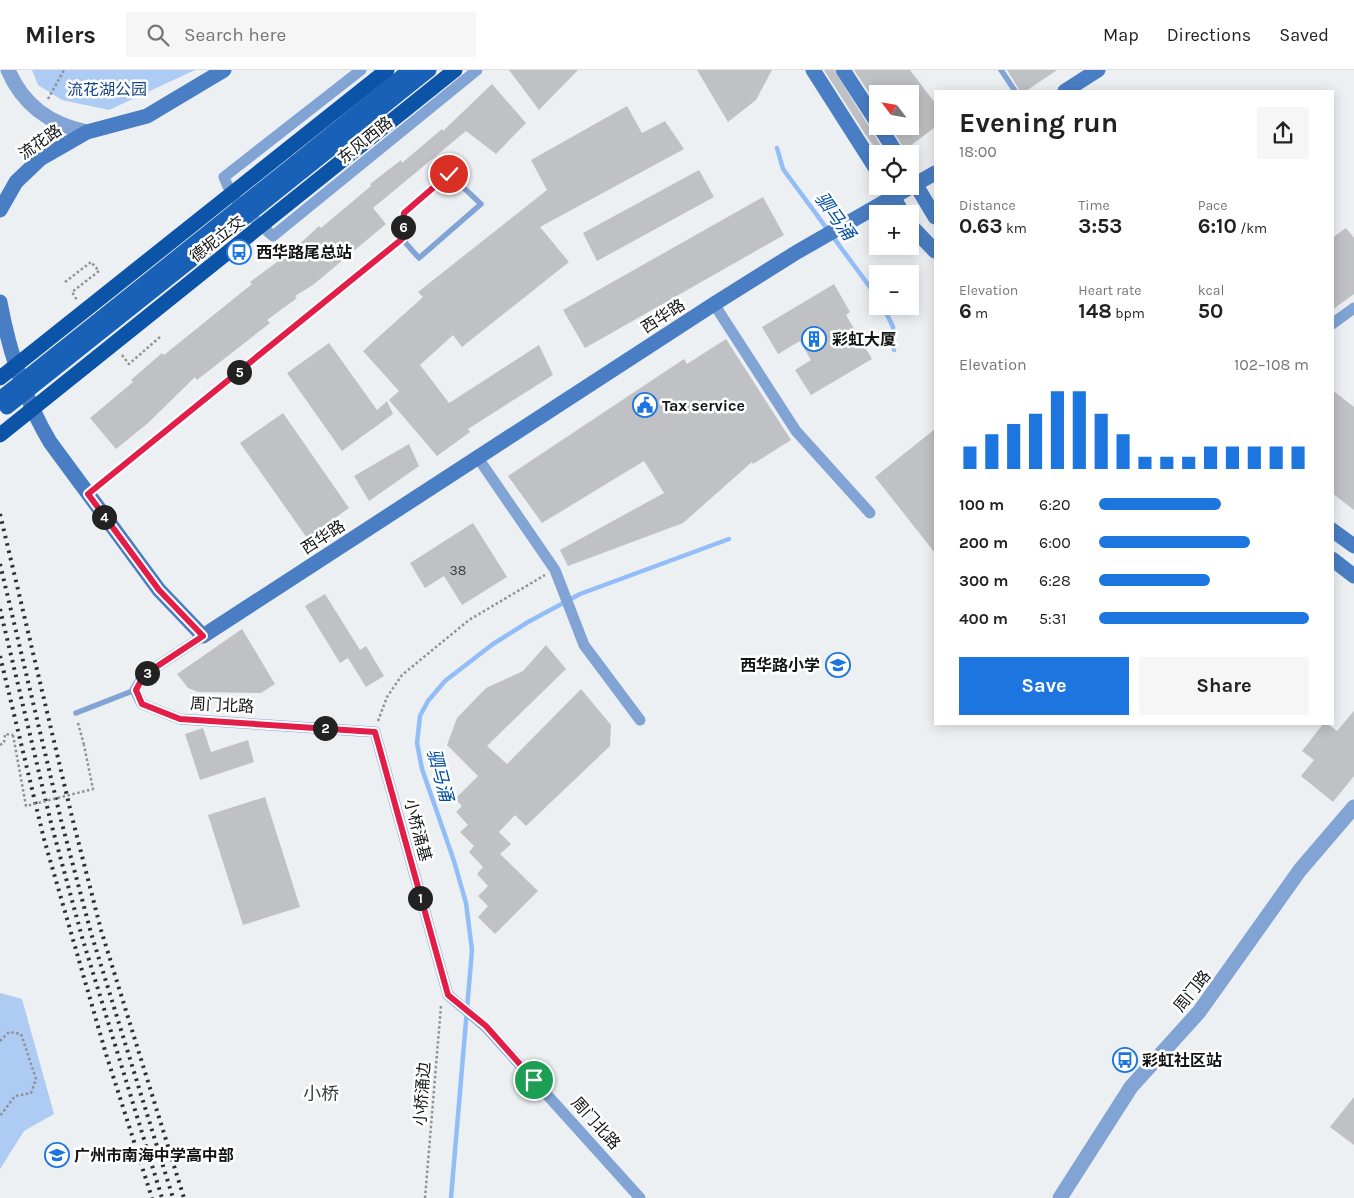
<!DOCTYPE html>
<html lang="en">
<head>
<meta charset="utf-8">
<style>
  body { margin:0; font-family:Karla,"Noto Sans SC",sans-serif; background:#f6f6f6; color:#222; height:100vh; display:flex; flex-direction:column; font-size:19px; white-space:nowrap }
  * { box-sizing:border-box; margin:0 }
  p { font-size:16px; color:#767676 }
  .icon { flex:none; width:28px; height:28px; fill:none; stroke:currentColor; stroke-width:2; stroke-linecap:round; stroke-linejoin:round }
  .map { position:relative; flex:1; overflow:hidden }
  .drawer { position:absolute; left:934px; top:20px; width:400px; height:635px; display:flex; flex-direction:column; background:#fff; border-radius:0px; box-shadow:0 2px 12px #0003 }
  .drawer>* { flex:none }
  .needle { width:32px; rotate:301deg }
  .controls { position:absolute; left:869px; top:15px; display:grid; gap:10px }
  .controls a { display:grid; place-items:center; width:50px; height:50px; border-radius:0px; background:#fff; box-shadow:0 2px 12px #0003; font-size:25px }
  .pin { position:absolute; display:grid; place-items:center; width:42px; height:42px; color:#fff; margin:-21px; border:2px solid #fff; border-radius:50%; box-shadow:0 1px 5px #0007 }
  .km { position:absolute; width:25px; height:25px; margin:-12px; border-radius:50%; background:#222; color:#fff; font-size:14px; line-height:25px; text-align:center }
  .round { display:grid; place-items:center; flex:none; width:52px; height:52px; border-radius:0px; background:#f6f6f6 }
  .overview { display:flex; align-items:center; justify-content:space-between; height:85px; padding:0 25px }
  h1 { font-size:28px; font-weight:700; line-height:38px }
  .figures { display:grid; grid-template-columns:repeat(3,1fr); gap:8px; height:85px; padding:5px 25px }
  .figures div { display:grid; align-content:center }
  .figures b { font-size:21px; font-weight:700 }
  .figures small { font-size:14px; font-weight:400 }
  .figures p { font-size:14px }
  .chart { height:140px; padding:10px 25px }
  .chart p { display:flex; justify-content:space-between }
  .chart svg { width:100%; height:90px; margin-top:5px; stroke:#1d76df; stroke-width:6 }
  .button { display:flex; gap:10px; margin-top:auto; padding:10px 25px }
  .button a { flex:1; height:58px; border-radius:0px; background:#1d76df; color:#fff; font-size:20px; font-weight:700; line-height:58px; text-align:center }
  .button a+a { background:#f6f6f6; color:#222 }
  ul { padding:0 25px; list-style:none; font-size:16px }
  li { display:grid; grid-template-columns:80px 60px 1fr; align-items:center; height:38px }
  li i { height:12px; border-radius:6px; background:#1d76df }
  header { display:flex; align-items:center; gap:30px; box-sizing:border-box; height:70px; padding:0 25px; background:#fff; border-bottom:1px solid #e0e0e0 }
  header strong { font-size:24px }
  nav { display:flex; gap:28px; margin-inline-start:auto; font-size:18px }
  .search { width:350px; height:45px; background:#f6f6f6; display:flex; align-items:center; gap:12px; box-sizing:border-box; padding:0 18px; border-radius:0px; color:#767676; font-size:19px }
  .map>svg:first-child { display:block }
</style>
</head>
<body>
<header>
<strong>Milers</strong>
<div class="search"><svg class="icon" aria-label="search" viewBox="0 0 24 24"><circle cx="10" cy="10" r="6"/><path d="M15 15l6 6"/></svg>Search here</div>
<nav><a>Map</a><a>Directions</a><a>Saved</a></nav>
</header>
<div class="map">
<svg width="1354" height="1128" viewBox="0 0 1354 1128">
  <rect width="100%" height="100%" fill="#edf0f3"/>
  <!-- green -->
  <g fill="#adcbf3">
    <path d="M32,0H195L109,40L62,30L38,15Z"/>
    <path d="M0,923L22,929L54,1044L24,1061L0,1099Z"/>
  </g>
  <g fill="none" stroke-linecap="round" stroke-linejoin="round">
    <!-- stream -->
    <g stroke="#92bdf7" stroke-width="4.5">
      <path d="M777,78L783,99L878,228"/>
      <path d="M883,236L893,257L894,280"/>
      <path d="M451,1128L472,880L466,833L454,791L422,699L417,673L420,646L428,631L445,611L493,574L528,552L580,524L729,469"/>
    </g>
  </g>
  <!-- building -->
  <g fill="#bfc1c4">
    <path d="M509,0H578L539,40Z"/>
    <path d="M697,0H772L756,30L728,52Z"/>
    <path d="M824,0H834L886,84H880L867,67Z"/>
    <path d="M854,0H910L935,33V57L905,80L890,56H910V24H878V36Z"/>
    <path d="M1007,0H1057L1026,21H1020Z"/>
    <path d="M492,14L526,53L496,84L466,61L373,138L386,154L313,215L295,226L297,228L267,250L270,253L197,310L195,307L148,353L116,379L90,348L133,312L131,310L162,283L164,285L252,214L250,212L292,181L319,156L321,158L371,116L370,114L401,90L402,93L442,59L443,61Z"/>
    <path d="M627,36L642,63L665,51L684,79L540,157L569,192L462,277L453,265L420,295L449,333L539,275L553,305L468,359L470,362L437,386L389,330L399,321L363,281L423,227L418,222L547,120L531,90Z"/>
    <path d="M699,100L714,127L597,191L583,163Z"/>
    <path d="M763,127L784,165L585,278L563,240Z"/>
    <path d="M1346,158L1354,168V224L1332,240V168Z"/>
    <path d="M834,214L850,242L846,245L872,289L811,325L795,300L811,290L800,271L778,284L762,257Z"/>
    <path d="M726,269L791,370L753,394L752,392L683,453L568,496L560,480L664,423L644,391L542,453L508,406L684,289L687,294Z"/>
    <path d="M329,273L377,340L387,331L393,344L342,381L287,303Z"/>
    <path d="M1332,320L1354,337V440L1332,423Z"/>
    <path d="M283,343L349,438L307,468L240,373Z"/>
    <path d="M935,359V483L875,407Z"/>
    <path d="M409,374L419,396L369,431L354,406Z"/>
    <path d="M473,453L507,507L462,535L444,506L425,518L410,493Z"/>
    <path d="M325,524L360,580L366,576L384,606L366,617L348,588L340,593L305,536Z"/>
    <path d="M242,559L275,614L261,623L198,622L188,618L177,604Z"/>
    <path d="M546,575L566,599L487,676L507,694L581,619L611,655L610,676L526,756L515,745L499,762L511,774L500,784L538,821L495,864L478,847L488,836L478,826L488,816L477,804L483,797L469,782L474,776L460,762L468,755L456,742L462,736L455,729L478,706L447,675L457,648L486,618L523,601Z"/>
    <path d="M1354,641V706L1333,732L1301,706L1314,690L1302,681L1323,654H1328L1337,661Z"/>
    <path d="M203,658L211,682L248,670L254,692L200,710L185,664Z"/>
    <path d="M265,727L300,837L243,855L208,745Z"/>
    <path d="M1354,1027V1075L1330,1057Z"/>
  </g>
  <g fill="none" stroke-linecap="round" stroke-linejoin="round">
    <!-- path -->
    <g stroke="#8f9193" stroke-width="2.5" stroke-dasharray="2.5 2.5" stroke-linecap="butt">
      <path d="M48,29L64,0"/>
      <path d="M65,212L91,192L99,201L72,222L77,230"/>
      <path d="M378,651L387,627L402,605L469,550L545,505"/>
      <path d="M78,653L84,675"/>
      <path d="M0,675L4,673L5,664L13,665"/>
      <path d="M0,971L9,962L21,964L36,1009L31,1023L15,1026L0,1046"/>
      <path d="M425,1128L441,936"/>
    </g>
    <!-- service -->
    <g stroke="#81a4d5" stroke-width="5.5">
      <path d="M1001,0L1015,21"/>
      <path d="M89,423L402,169L404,143L449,104L481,134L419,188L402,169"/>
      <path d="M76,643L135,620"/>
    </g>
    <!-- minor -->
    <g stroke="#81a4d5" stroke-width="11">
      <path d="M361,0L224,107C233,133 253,148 273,166L477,0"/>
      <path d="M714,234L796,361L870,443"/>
      <path d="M1332,254L1354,238"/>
      <path d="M478,388L555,500L584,575L640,650"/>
      <path d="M203,566L144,605L135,620L142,634L180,649L375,662L448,925L486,957L640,1128"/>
    </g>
    <!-- tertiary -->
    <g stroke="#81a4d5" stroke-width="15">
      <path d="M8,0C23,35 49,54 87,62"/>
      <path d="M1060,1128L1131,1017L1199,942L1300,800L1354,737"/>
    </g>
    <!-- secondary -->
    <g stroke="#497ec4" stroke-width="15">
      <path d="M813,0L878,102"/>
      <path d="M843,0L878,54"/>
      <path d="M1065,21L1098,0"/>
      <path d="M879,56L897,84"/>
      <path d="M910,105L935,147"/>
      <path d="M887,116L903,144"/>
      <path d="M0,140L16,112L40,89L87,62L147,46L224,0"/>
      <path d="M910,155L935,181"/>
      <path d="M0,232C9,281 24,328 50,372L159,520L203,566L714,234L797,182L935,103"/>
      <path d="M1332,460L1354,476"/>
      <path d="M1332,489L1354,506"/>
    </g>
    <!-- primary -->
    <g stroke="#1960b7" stroke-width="15">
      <path d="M295,93L410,0"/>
      <path d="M303,101L429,0"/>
    </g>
    <!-- rail -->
    <g stroke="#2e2f30" stroke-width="4" stroke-dasharray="2.5 5" stroke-linecap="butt">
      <path d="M0,444L72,747L101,860L184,1128"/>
      <path d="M0,494L61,750L91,863L173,1128"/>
      <path d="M0,539L51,753L82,867L162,1128"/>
      <path d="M0,586L44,769L106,984L152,1128"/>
    </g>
    <!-- path-bridge -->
    <g stroke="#8f9193" stroke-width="2.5" stroke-dasharray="2.5 2.5" stroke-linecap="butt">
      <path d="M122,285L129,294L160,267"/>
      <path d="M13,665L26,736L93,719L84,675"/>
    </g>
    <!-- primary-bridge -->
    <g stroke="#1960b7" stroke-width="15">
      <path d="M1,328L295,93"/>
      <path d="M7,337L303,101"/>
    </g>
    <!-- trunk-bridge -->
    <g stroke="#0c54a8" stroke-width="15">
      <path d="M0,308L387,0"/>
      <path d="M0,365L455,0"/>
    </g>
  </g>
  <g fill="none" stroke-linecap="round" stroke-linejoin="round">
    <defs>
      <path id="route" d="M449,104L404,143L402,169L88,424L159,520L203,566L144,605L136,620L142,634L180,649L375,662L448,925L486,956L534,1010"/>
    </defs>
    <!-- route casing -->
    <use href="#route" stroke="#fff" stroke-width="10"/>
    <!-- route -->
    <use href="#route" stroke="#e11d48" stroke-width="6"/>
  </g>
  <!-- icons -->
  <defs>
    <symbol id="bus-ring" viewBox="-11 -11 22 22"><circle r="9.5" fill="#fff" stroke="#1d76df" stroke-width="1.5"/><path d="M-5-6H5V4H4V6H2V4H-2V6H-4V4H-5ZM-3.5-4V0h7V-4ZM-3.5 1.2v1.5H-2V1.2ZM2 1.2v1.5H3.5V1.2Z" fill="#1d76df"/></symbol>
    <symbol id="building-ring" viewBox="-11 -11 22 22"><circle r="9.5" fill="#fff" stroke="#1d76df" stroke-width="1.5"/><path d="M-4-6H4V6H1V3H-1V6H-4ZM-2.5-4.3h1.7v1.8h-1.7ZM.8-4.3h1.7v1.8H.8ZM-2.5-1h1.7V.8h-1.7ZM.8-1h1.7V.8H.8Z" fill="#1d76df"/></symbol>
    <symbol id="civic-ring" viewBox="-11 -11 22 22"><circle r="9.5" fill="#fff" stroke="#1d76df" stroke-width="1.5"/><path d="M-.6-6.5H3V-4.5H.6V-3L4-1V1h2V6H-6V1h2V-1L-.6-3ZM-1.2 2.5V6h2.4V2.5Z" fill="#1d76df"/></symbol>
    <symbol id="school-ring" viewBox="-11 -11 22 22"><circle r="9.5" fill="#fff" stroke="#1d76df" stroke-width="1.5"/><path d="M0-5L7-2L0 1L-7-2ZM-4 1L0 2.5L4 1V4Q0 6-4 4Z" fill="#1d76df"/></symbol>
  </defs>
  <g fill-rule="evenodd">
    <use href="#bus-ring" x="225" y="168" width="28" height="28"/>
    <use href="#building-ring" x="800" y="255" width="28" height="28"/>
    <use href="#civic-ring" x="631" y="321" width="28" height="28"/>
    <use href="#school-ring" x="824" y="581" width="28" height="28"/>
    <use href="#bus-ring" x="1111" y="976" width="28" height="28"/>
    <use href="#school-ring" x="43" y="1071" width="28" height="28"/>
  </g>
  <g text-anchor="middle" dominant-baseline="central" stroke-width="5" stroke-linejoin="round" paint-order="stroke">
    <!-- number labels -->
    <g font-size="14" fill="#3e3f41">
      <text x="458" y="500">38</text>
    </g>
    <!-- park labels -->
    <g font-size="16" fill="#134687" stroke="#fff">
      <text x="107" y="19">流花湖公园</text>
    </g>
    <!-- street labels -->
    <g font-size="16" fill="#131415" stroke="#fff">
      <text transform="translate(365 70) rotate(-39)">东风西路</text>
      <text transform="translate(40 72) rotate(-35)">流花路</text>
      <text transform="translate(217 169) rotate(-38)">德坭立交</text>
      <text transform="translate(663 246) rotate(-33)">西华路</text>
      <text transform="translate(323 467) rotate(-33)">西华路</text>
      <text transform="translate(222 635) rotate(3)">周门北路</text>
      <text transform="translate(418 760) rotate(75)">小桥涌基</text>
      <text transform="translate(1192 921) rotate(-51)">周门路</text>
      <text transform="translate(422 1024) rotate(-86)">小桥涌边</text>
      <text transform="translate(596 1053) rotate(48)">周门北路</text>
    </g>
    <!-- poi labels -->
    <g font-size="16" font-weight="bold" fill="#131415" stroke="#fff" text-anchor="start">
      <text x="256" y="182">西华路尾总站</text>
      <text x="832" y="269">彩虹大厦</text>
      <text x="662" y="335">Tax service</text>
      <text x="820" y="595" text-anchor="end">西华路小学</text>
      <text x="1142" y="990">彩虹社区站</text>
      <text x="74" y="1085">广州市南海中学高中部</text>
    </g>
    <!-- water labels -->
    <g font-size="18" font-style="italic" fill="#024fa3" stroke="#fff">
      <text transform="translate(835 146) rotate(54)">驷马涌</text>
      <text transform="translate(440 705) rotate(75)">驷马涌</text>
    </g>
    <!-- neighbourhood labels -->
    <g font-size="18" fill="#3a3c3e" stroke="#fff">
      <text x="321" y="1024">小桥</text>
    </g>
  </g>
</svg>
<div class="controls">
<a><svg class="needle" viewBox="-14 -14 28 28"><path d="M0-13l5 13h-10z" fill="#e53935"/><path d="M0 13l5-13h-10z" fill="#767676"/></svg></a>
<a><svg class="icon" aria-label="locate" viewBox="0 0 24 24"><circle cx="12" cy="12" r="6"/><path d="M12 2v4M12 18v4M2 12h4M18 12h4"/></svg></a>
<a>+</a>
<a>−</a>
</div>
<div class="pin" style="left:534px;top:1010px;background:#1e9e55"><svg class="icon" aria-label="arrive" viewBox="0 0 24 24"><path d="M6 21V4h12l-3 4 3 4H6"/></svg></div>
<div class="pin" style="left:449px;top:104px;background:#d93025"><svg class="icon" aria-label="check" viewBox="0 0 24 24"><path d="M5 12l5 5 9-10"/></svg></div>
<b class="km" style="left:420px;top:828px">1</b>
<b class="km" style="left:325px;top:658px">2</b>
<b class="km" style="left:147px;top:603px">3</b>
<b class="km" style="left:104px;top:447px">4</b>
<b class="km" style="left:239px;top:302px">5</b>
<b class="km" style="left:403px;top:157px">6</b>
<section class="drawer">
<div class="overview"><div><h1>Evening run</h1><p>18:00</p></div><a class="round"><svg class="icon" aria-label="share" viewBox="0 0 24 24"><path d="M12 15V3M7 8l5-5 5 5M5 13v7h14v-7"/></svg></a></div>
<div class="figures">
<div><p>Distance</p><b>0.63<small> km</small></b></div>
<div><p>Time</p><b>3:53</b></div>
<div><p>Pace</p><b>6:10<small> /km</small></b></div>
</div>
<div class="figures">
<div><p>Elevation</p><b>6<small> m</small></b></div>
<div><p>Heart rate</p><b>148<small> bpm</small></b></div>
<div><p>kcal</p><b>50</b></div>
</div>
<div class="chart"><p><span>Elevation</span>102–108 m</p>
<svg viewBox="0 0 160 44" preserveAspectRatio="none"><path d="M5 44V33M15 44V27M25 44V22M35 44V17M45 44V6M55 44V6M65 44V17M75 44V27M85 44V38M95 44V38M105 44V38M115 44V33M125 44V33M135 44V33M145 44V33M155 44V33"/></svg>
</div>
<ul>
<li><b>100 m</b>6:20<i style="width:58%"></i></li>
<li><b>200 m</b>6:00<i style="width:72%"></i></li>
<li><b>300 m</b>6:28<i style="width:53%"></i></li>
<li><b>400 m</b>5:31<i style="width:100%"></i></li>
</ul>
<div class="button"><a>Save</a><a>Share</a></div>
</section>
</div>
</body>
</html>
